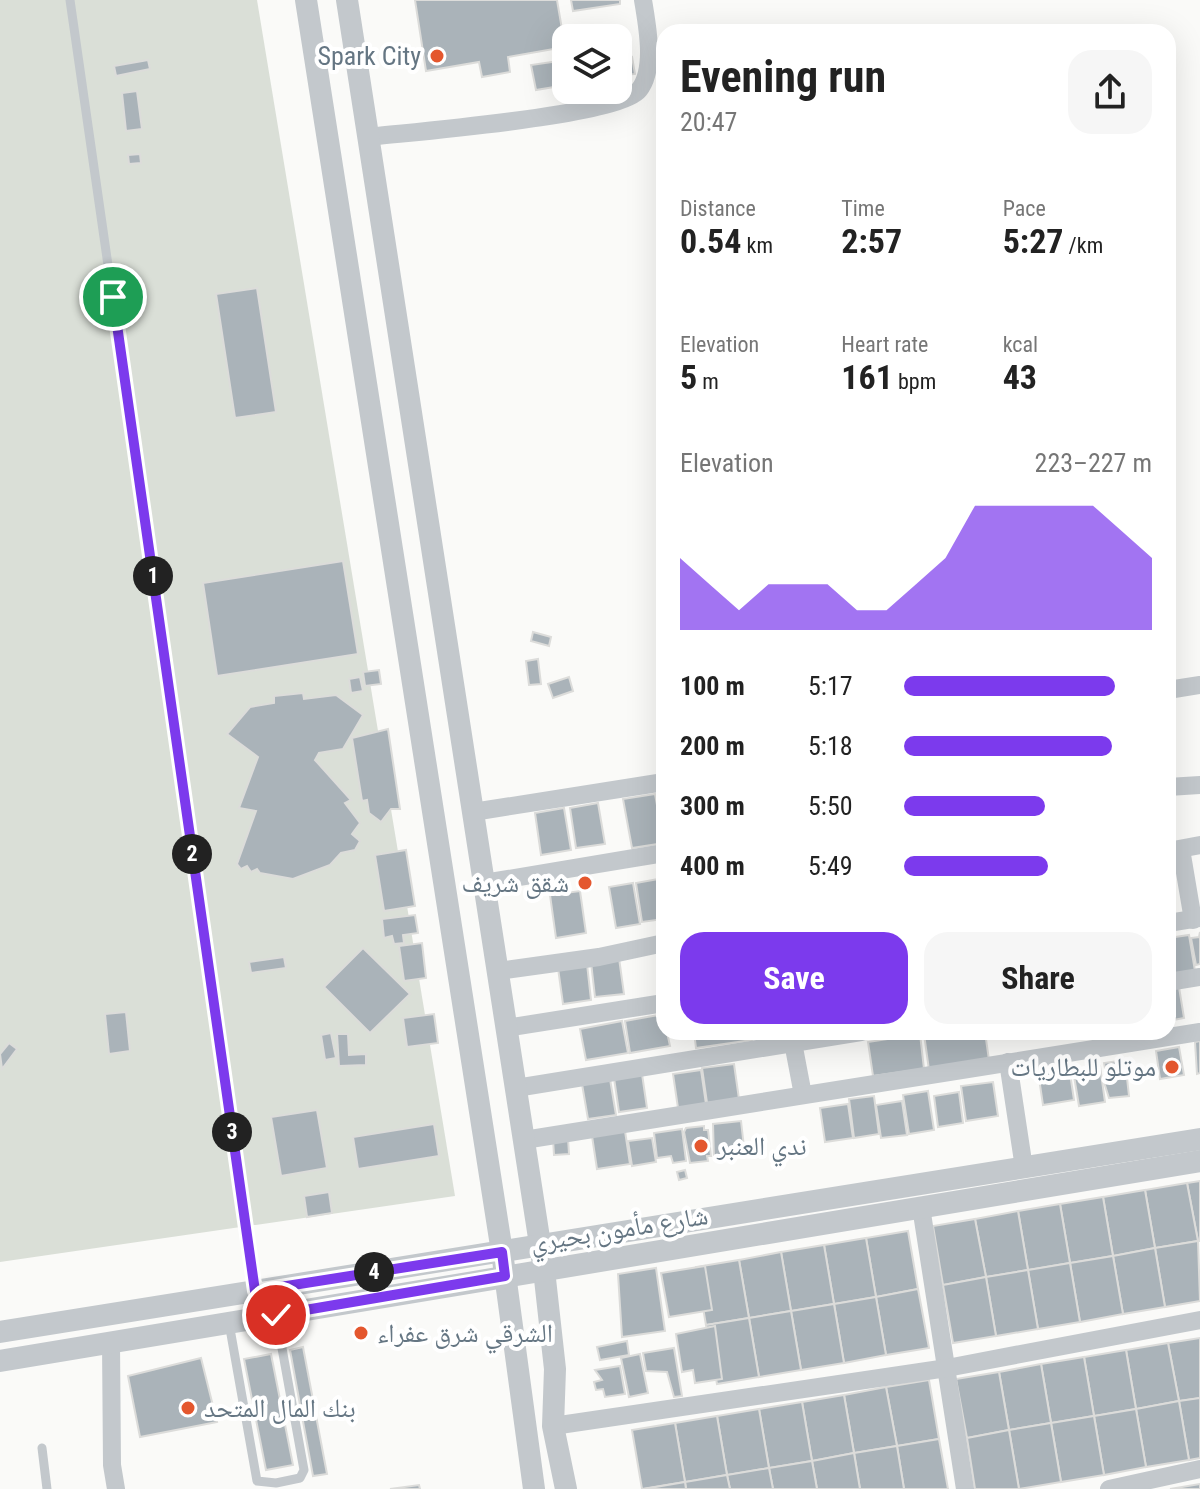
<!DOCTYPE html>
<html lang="en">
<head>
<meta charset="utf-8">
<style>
  body { margin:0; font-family:"Roboto Condensed","Noto Naskh Arabic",sans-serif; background:#f6f6f6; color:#222; height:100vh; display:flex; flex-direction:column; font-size:30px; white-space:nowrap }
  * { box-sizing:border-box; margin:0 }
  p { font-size:26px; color:#767676 }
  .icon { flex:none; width:44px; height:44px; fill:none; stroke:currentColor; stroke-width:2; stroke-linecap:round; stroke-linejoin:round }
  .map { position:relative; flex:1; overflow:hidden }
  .panel { position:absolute; left:656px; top:24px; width:520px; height:1016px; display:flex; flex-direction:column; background:#fff; border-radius:24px; box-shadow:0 8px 32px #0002 }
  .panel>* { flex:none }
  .buttons { position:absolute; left:552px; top:24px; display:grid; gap:16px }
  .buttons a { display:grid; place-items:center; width:80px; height:80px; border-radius:16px; background:#fff; box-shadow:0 8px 32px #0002; font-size:40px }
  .pin { position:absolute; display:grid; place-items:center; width:68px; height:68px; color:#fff; margin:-34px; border:4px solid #fff; border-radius:50%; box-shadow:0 2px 8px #0007 }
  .km { position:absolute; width:40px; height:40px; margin:-20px; border-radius:50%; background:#222; color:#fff; font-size:22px; line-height:40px; text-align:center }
  .round { display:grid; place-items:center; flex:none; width:84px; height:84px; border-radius:24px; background:#f6f6f6 }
  .headline { display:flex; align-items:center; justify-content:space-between; height:136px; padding:0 24px }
  h1 { font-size:44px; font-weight:700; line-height:60px }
  .metrics { display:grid; grid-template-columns:repeat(3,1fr); gap:12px; height:136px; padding:8px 24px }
  .metrics div { display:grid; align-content:center }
  .metrics b { font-size:34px; font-weight:700 }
  .metrics small { font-size:22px; font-weight:400 }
  .metrics p { font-size:22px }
  .chart { height:224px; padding:16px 24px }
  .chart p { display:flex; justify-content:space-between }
  .chart svg { width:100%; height:144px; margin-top:8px; fill:#7c3aed; opacity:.7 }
  .cta { display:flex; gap:16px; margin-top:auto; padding:16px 24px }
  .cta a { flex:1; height:92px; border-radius:24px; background:#7c3aed; color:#fff; font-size:32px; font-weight:700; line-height:92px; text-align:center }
  .cta a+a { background:#f6f6f6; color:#222 }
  ul { padding:0 24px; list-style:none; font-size:26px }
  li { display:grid; grid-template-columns:128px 96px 1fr; align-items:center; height:60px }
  li i { height:20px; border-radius:10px; background:#7c3aed }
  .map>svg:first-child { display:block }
</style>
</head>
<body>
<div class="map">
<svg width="1200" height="1489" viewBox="0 0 1200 1489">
  <rect width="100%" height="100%" fill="#fafaf8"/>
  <!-- green -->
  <path fill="#dadfd7" d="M0,0H257L455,1196L0,1262Z"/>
  <!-- building -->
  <g fill="#aab3b9" stroke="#dcdcda" stroke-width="2">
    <path d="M415,0H557L565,47L508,57L510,72L482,77L479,62L426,71Z"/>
    <path d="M571,0H620V4L573,11Z"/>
    <path d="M632,57L635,74L618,76V60Z"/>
    <path d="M148,60L150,69L116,76L114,66Z"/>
    <path d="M566,60V85L536,90L531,65Z"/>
    <path d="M137,91L142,129L126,131L122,93Z"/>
    <path d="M140,154L141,163L129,164L128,155Z"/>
    <path d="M257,288L276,412L235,418L216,294Z"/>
    <path d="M343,561L358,654L217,676L203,583Z"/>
    <path d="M533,632L551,637L549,646L531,641Z"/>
    <path d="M538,659L541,684L529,685L526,661Z"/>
    <path d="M379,670L381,684L365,686L363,672Z"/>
    <path d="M360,677L363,691L351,693L349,679Z"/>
    <path d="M569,677L573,691L553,698L548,684Z"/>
    <path d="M303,693L304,699L336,695L363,715L343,749L319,753L315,760L351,800L345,803L360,823L352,834L360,841L355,850L341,853L330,865L293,879L260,873L257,869L251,872L247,866L241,869L237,864L256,811L239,808L258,757L227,734L250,707L274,703V696Z"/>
    <path d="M388,729L400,809H391L381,822L369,813L367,800L362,801L352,738Z"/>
    <path d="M655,794L657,805L664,804V843L632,848L623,799Z"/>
    <path d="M598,803L605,844L576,848L570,808Z"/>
    <path d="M564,808L571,850L541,855L535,813Z"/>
    <path d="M406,850L415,906L384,911L375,855Z"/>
    <path d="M664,878V919L642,922L636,883Z"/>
    <path d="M633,883L640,924L616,928L609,887Z"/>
    <path d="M580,891L586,933L556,938L550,895Z"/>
    <path d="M415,915L418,933L403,935L404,943L394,944L392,936L384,938L382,919Z"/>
    <path d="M1200,932V964L1196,965L1191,938L1199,937Z"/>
    <path d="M1189,935L1195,971L1168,976V938Z"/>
    <path d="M422,943L426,978L404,981L399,946Z"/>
    <path d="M363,948L410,994L370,1033L324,987Z"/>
    <path d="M284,957L286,968L251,973L249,962Z"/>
    <path d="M619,958L624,994L595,997L591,962Z"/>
    <path d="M587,964L591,1000L563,1004L558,968Z"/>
    <path d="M1168,987H1179L1184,1018L1168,1021Z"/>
    <path d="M126,1012L130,1051L109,1054L105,1014Z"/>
    <path d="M434,1014L438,1043L407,1047L403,1018Z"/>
    <path d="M664,1014V1032H667L670,1046L630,1053L625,1021Z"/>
    <path d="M622,1021L628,1053L586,1060L580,1029Z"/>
    <path d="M694,1032H751L752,1040L696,1048Z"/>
    <path d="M752,1032H783V1034L753,1038Z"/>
    <path d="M936,1032H985L989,1060L929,1070L924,1034Z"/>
    <path d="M1092,1032H1137L1093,1040Z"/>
    <path d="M331,1033L336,1058L325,1060L321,1035Z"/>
    <path d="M337,1034H348L349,1055L366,1054V1065L339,1066Z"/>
    <path d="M920,1034L924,1069L873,1076L868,1042Z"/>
    <path d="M1200,1041V1073L1197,1074L1195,1042Z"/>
    <path d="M9,1043L17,1049L2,1069L0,1054Z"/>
    <path d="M1179,1047L1184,1075L1160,1079L1156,1051Z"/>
    <path d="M1068,1060L1074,1100L1043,1105L1037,1065Z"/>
    <path d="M1124,1060L1125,1064H1129L1131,1077L1127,1078L1129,1096L1109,1098L1103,1079H1107L1104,1063Z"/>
    <path d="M734,1064L739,1099L707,1103L702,1068Z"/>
    <path d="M1100,1066L1105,1102L1079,1106L1073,1070Z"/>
    <path d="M701,1070L706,1104L678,1108L673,1074Z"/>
    <path d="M642,1074L647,1108L619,1112L614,1078Z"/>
    <path d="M610,1079L616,1115L588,1119L582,1084Z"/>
    <path d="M993,1082L998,1116L966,1121L961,1086Z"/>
    <path d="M928,1091L934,1130L909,1134L903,1095Z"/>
    <path d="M959,1092L963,1123L938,1127L934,1096Z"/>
    <path d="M874,1096L879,1134L854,1138L849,1099Z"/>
    <path d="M902,1101L907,1135L881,1138L876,1105Z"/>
    <path d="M848,1104L853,1138L825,1142L820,1108Z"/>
    <path d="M317,1110L327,1168L281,1176L271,1117Z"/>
    <path d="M741,1121L745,1156L714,1159L713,1124Z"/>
    <path d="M434,1124L439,1156L358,1169L353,1137Z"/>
    <path d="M704,1126V1130H708L711,1156H707L708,1161L690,1163L684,1132L686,1128Z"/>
    <path d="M682,1129L686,1161L673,1163L671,1156L657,1158L654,1133Z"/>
    <path d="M625,1131L630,1164L597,1169L592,1136Z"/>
    <path d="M568,1138L569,1154L554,1155L553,1139Z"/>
    <path d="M652,1138L656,1162L632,1166L628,1141Z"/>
    <path d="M685,1170L687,1178L679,1180L677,1172Z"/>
    <path d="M1200,1181V1241H1198L1187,1183Z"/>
    <path d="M1187,1183L1198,1241L1155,1248L1145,1190Z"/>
    <path d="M1145,1190L1155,1248L1113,1256L1103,1197Z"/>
    <path d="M329,1192L332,1213L307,1217L304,1196Z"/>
    <path d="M1103,1197L1113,1256L1070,1263L1060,1204Z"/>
    <path d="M1060,1204L1070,1263L1028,1270L1018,1211Z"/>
    <path d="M1018,1211L1028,1270L986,1277L975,1219Z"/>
    <path d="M975,1219L986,1277L943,1285L933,1226Z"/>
    <path d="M908,1231L918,1289L876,1297L866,1238Z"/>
    <path d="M866,1238L876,1297L834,1304L824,1245Z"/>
    <path d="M1198,1241L1200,1301L1165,1307L1155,1248Z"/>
    <path d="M824,1245L834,1304L791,1311L781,1252Z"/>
    <path d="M1155,1248L1165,1307L1123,1314L1113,1256Z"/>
    <path d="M781,1252L791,1311L749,1318L739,1260Z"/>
    <path d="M1113,1256L1123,1314L1080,1322L1070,1263Z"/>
    <path d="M739,1260L749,1318L706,1325L696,1267Z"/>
    <path d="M1070,1263L1080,1322L1038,1329L1028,1270Z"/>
    <path d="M705,1266L712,1310L669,1317L661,1273Z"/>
    <path d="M656,1268L665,1331L622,1337L618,1274Z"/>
    <path d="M1028,1270L1038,1329L996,1336L986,1277Z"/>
    <path d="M986,1277L996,1336L953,1343L943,1285Z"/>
    <path d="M918,1289L929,1348L886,1355L876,1297Z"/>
    <path d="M876,1297L886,1355L844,1363L834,1304Z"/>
    <path d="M834,1304L844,1363L801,1370L791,1311Z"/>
    <path d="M791,1311L801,1370L759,1377L749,1318Z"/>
    <path d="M749,1318L759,1377L717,1384L706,1325Z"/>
    <path d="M715,1326L722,1379L695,1383L693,1370L682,1372L676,1334Z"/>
    <path d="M1200,1338V1398L1179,1401L1168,1343Z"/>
    <path d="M627,1341L629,1355L600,1360L597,1347Z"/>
    <path d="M1168,1343L1179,1401L1136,1409L1126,1350Z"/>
    <path d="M303,1347L327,1474L313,1476L290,1350Z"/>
    <path d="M674,1348L682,1396L674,1397L667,1372L646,1371L643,1353Z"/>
    <path d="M1126,1350L1136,1409L1094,1416L1084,1357Z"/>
    <path d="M271,1354L293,1465L266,1470L244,1359Z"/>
    <path d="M640,1354L648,1393L629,1397L621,1358Z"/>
    <path d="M1084,1357L1094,1416L1051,1423L1041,1364Z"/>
    <path d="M201,1358L217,1422L140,1437L128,1376Z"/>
    <path d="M1041,1364L1051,1423L1009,1430L999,1372Z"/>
    <path d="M620,1366L625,1394L605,1397L603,1389L596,1390L594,1382L602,1380L595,1370Z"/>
    <path d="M999,1372L1009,1430L967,1438L956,1379Z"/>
    <path d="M929,1380L939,1439L897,1446L886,1387Z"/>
    <path d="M886,1387L897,1446L854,1453L844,1395Z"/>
    <path d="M844,1395L854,1453L812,1461L802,1402Z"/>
    <path d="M1200,1398V1458L1189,1460L1179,1401Z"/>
    <path d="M1179,1401L1189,1460L1146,1467L1136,1409Z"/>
    <path d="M802,1402L812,1461L769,1468L759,1409Z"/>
    <path d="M759,1409L769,1468L727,1475L717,1416Z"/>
    <path d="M1136,1409L1146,1467L1104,1475L1094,1416Z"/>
    <path d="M717,1416L727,1475L685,1482L675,1423Z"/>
    <path d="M1094,1416L1104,1475L1061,1482L1051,1423Z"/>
    <path d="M675,1423L685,1482L642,1489L632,1430Z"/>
    <path d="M1051,1423L1061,1482L1019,1489L1009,1430Z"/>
    <path d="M1009,1430L1019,1489H975L967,1438Z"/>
    <path d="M939,1439L948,1489H904L897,1446Z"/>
    <path d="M897,1446L904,1489H860L854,1453Z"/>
    <path d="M854,1453L860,1489H817L812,1461Z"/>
    <path d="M812,1461L817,1489H773L769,1468Z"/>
    <path d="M769,1468L773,1489H730L727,1475Z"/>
    <path d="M727,1475L730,1489H686L685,1482Z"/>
    <path d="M685,1482L686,1489H644Z"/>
    <path d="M1200,1484V1489H1170Z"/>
    <path d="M419,1485L420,1489H390Z"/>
  </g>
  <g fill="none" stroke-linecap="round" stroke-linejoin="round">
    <!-- service -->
    <g stroke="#c3c8cc" stroke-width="9">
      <path d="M70,0L255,1291"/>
      <path d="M229,1323L257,1481L276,1483L300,1478L304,1470L276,1315"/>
      <path d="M42,1448L47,1489"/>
    </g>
    <!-- minor -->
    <g stroke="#c3c8cc" stroke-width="18">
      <path d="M368,137C410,132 619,116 639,90C656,69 647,25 643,0"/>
      <path d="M1168,690L1200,685"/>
      <path d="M1168,787L1200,785"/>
      <path d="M473,812L664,782"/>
      <path d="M1181,849L1193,920"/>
      <path d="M1168,851L1200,845"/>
      <path d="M484,883L664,853"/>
      <path d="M1168,923L1200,918"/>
      <path d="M498,971L599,957L664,943"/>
      <path d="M1168,982L1200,977"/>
      <path d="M506,1028L664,1003"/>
      <path d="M791,1032L803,1095"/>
      <path d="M1008,1062L1024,1168"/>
      <path d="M516,1088L861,1032"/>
      <path d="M524,1140L1200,1032"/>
      <path d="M921,1207L965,1489"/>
      <path d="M111,1343L112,1465L116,1489"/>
      <path d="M553,1426L947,1368L1200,1320"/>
      <path d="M1109,1489L1200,1469"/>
    </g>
    <!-- tertiary -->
    <g stroke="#c3c8cc" stroke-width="22">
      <path d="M306,0L502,1252L534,1489"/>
      <path d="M347,0L544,1270L555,1369L553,1426L566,1489"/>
      <path d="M0,1332L1200,1139"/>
      <path d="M0,1361L1200,1161"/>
    </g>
  </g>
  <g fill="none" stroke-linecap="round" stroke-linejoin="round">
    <defs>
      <path id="route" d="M113,297L255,1291L502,1252L505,1276L276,1315"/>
    </defs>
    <!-- route casing -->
    <use href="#route" stroke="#fff" stroke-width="16"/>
    <!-- route -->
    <use href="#route" stroke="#7c3aed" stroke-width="10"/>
  </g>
  <!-- markers -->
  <g fill="#e4572e" stroke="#fff" stroke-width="3">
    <circle cx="437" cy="56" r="8"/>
    <circle cx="585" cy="883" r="8"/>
    <circle cx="1172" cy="1067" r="8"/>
    <circle cx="701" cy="1146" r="8"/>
    <circle cx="361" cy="1333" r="8"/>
    <circle cx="188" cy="1408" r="8"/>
  </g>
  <g text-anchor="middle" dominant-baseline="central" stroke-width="8" stroke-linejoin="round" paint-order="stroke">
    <!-- poi labels -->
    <g font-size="26" fill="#657683" stroke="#fff" text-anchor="end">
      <text x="421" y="56">Spark City</text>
      <text x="569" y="883">شقق شريف</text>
      <text x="1156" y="1067">موتلو للبطاريات</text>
      <text x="717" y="1146" text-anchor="start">ندي العنبر</text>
      <text x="377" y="1333" text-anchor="start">الشرقي شرق عفراء</text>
      <text x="204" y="1408" text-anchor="start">بنك المال المتحد</text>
    </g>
    <!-- street labels -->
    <g font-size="26" fill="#657683" stroke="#fff">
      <text transform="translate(619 1229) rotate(-9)">شارع مأمون بحيري</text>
    </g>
  </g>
</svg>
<div class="buttons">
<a><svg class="icon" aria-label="layers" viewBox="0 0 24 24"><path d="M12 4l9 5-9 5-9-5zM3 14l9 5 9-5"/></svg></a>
</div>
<div class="pin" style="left:113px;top:297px;background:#1e9e55"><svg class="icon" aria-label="arrive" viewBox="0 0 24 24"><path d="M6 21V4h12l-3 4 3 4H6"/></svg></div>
<div class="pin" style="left:276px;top:1315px;background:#d93025"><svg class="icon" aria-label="check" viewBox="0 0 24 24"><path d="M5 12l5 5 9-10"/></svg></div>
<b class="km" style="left:153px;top:576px">1</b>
<b class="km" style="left:192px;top:854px">2</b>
<b class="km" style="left:232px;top:1132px">3</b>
<b class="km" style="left:374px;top:1272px">4</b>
<section class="panel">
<div class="headline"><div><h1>Evening run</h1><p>20:47</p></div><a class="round"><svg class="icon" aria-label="share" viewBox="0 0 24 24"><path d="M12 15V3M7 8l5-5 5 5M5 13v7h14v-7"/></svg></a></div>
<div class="metrics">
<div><p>Distance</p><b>0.54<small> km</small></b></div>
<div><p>Time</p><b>2:57</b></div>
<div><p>Pace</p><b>5:27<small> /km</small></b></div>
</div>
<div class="metrics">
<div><p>Elevation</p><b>5<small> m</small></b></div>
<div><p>Heart rate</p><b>161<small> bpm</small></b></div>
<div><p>kcal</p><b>43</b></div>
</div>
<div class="chart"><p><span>Elevation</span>223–227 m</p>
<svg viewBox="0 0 160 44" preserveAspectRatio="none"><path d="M0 44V22L10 30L20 38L30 30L40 30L50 30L60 38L70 38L80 30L90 22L100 6L110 6L120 6L130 6L140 6L150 14L160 22V44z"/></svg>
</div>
<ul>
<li><b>100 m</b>5:17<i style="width:85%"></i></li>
<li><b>200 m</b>5:18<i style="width:84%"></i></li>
<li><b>300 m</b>5:50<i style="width:57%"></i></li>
<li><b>400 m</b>5:49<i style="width:58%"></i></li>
</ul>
<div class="cta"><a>Save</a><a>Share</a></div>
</section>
</div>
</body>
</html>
